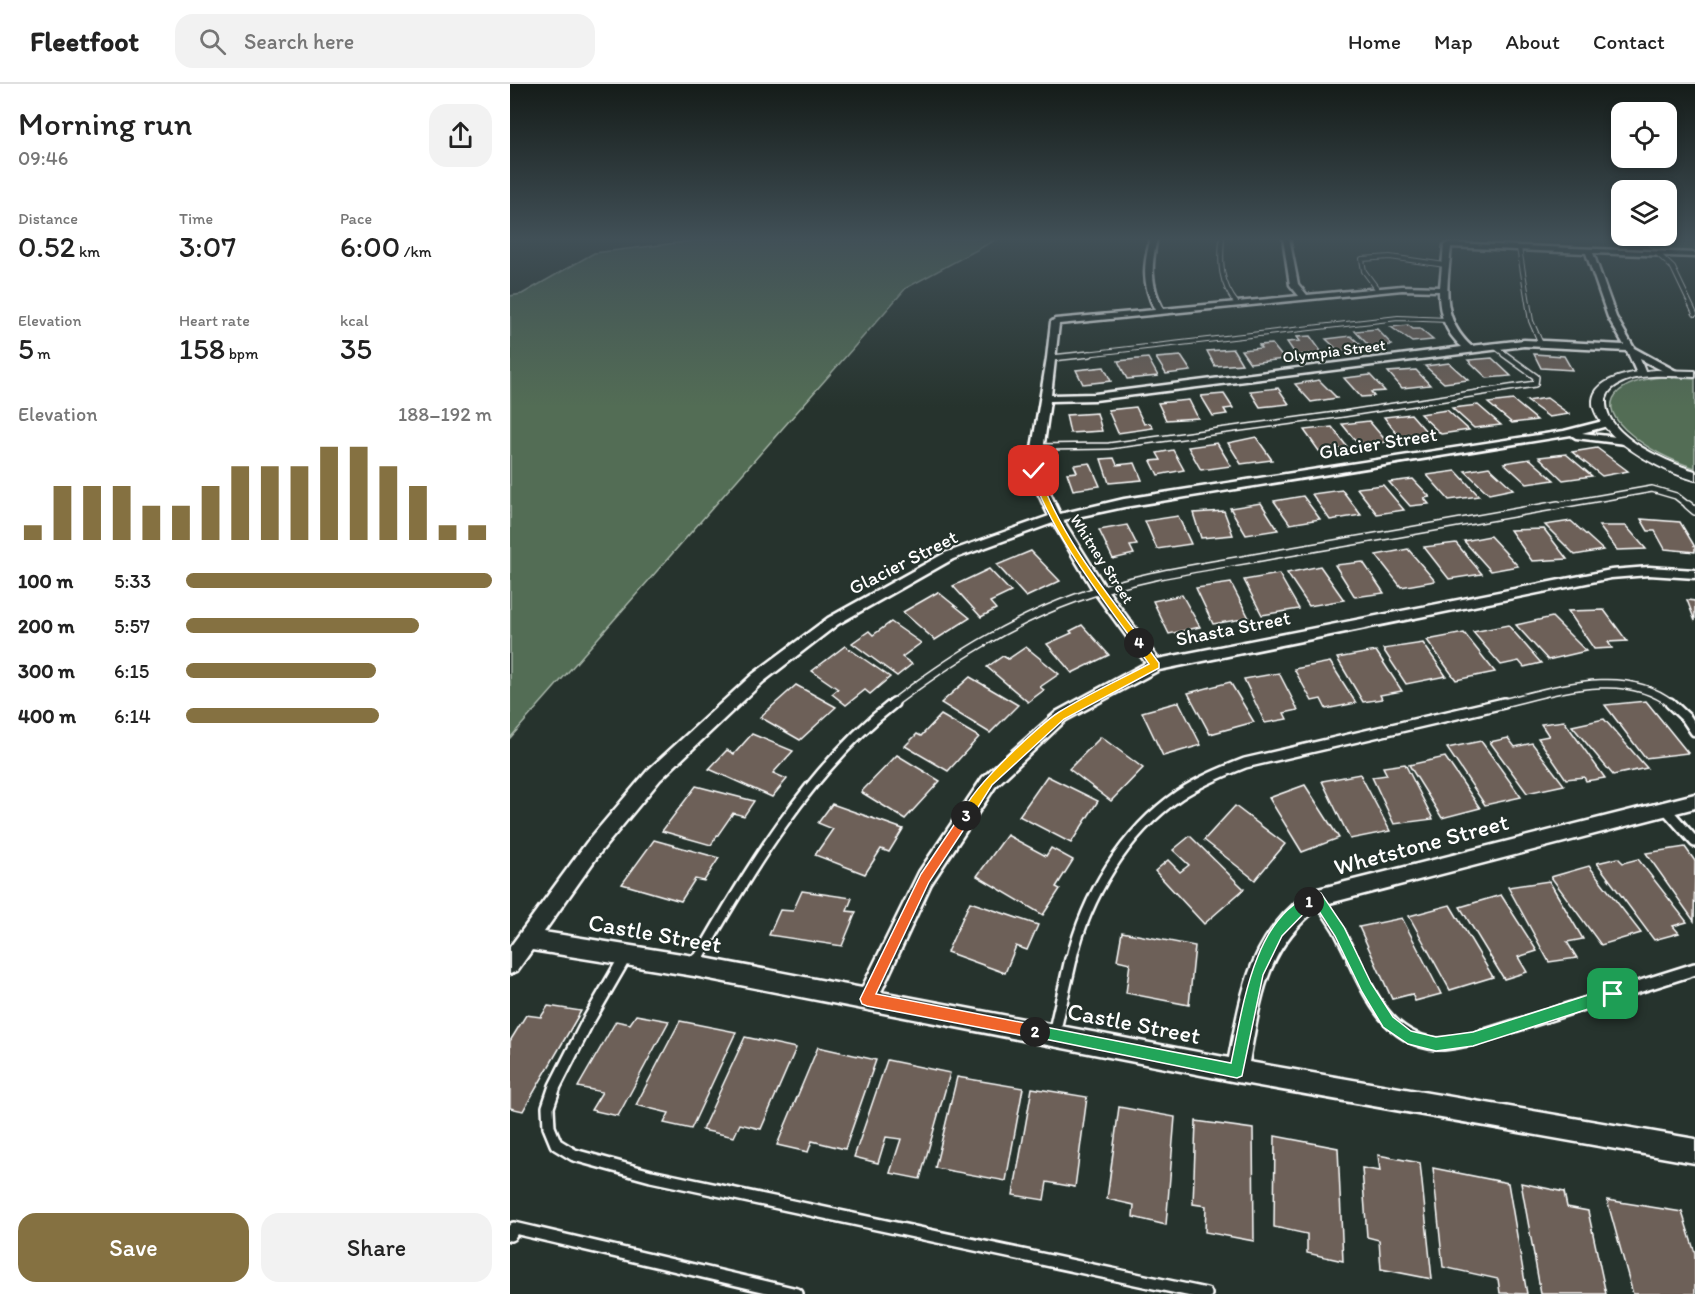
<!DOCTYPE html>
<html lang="en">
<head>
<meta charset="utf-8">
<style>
  body { margin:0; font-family:Itim,sans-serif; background:#f2f2f2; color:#222; height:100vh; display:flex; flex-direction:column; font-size:22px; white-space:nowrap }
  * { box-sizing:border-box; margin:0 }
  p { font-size:20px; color:#767676 }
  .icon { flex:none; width:33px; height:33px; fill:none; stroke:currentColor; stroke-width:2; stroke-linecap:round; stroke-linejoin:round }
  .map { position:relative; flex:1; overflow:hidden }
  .side { display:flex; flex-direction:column; background:#fff; width:510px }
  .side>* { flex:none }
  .fabs { position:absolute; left:1101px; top:18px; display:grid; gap:12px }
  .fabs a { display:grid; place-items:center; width:66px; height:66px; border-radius:12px; background:#fff; box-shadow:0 3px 9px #0003; font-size:30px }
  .pin { position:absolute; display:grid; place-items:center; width:51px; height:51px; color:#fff; margin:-26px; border-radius:12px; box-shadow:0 3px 9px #0006 }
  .km { position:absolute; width:30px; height:30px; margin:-15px; border-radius:50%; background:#222; color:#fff; font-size:16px; line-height:30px; text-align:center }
  .round { display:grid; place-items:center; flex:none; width:63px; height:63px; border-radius:18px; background:#f2f2f2 }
  .summary { display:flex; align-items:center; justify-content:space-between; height:102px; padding:0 18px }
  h1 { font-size:33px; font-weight:600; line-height:45px }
  .figures { display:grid; grid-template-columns:repeat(3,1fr); gap:9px; height:102px; padding:6px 18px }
  .figures div { display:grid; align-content:center }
  .figures b { font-size:30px; font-weight:600 }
  .figures small { font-size:16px; font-weight:400 }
  .figures p { font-size:16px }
  .chart { height:168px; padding:12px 18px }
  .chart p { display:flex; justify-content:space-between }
  .chart svg { width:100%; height:108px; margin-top:6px; stroke:#857141; stroke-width:6 }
  .primary-button { display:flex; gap:12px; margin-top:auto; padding:12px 18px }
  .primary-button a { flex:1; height:69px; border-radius:18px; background:#857141; color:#fff; font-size:24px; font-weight:600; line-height:69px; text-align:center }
  .primary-button a+a { background:#f2f2f2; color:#222 }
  ul { padding:0 18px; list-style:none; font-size:20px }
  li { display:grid; grid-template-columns:96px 72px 1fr; align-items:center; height:45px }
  li i { height:15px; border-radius:8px; background:#857141 }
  header { display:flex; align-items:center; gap:36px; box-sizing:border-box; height:84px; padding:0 30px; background:#fff; border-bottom:2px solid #e0e0e0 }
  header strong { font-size:28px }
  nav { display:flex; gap:33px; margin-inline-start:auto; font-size:21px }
  .search { width:420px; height:54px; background:#f2f2f2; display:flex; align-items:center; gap:15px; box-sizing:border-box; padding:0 21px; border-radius:18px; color:#767676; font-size:22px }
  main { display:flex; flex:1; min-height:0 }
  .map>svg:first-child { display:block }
</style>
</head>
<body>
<header>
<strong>Fleetfoot</strong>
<div class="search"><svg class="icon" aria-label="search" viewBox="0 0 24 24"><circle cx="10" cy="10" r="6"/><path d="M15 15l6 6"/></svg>Search here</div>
<nav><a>Home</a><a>Map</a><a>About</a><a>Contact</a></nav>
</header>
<main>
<section class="side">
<div class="summary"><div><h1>Morning run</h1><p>09:46</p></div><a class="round"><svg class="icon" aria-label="share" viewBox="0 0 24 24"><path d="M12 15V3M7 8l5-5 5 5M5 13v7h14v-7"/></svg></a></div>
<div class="figures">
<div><p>Distance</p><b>0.52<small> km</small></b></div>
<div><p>Time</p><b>3:07</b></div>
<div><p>Pace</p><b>6:00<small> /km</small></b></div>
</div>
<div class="figures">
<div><p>Elevation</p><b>5<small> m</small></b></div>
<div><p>Heart rate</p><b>158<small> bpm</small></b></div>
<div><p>kcal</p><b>35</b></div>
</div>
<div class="chart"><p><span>Elevation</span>188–192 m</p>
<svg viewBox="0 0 160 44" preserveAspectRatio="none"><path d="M5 44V38M15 44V22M25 44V22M35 44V22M45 44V30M55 44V30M65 44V22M75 44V14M85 44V14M95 44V14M105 44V6M115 44V6M125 44V14M135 44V22M145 44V38M155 44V38"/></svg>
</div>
<ul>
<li><b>100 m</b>5:33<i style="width:100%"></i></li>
<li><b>200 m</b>5:57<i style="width:76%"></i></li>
<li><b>300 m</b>6:15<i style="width:62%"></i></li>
<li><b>400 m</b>6:14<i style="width:63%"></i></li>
</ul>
<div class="primary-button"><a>Save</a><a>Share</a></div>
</section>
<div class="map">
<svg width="1185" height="1210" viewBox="0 0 1185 1210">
  <rect width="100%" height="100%" fill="#26332d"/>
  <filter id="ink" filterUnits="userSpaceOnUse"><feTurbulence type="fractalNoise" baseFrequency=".0167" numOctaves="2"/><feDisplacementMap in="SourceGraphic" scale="12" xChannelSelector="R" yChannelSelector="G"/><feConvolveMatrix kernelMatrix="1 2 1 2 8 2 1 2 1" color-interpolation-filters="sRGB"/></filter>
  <g filter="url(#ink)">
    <!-- green -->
    <g fill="#526d55" stroke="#a8b6aa" stroke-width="1.5">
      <path d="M208,154H489L396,204L0,654V212L12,210L84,169Z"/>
      <path d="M1131,154H1185V167L1144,166Z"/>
      <path d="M1153,293L1185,295V384C1163,377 1141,367 1123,352C1078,317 1112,296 1153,293Z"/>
    </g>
    <!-- building -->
    <g fill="#6d6159" stroke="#fff" stroke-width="1.5">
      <path d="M898,241L903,245H910L923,256L902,258L881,243Z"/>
      <path d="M867,245L882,261L860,263L845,247Z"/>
      <path d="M800,252L813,270L786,271L777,258L790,257L787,253Z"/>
      <path d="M841,252L854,264L829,267L816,255Z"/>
      <path d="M762,260L774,275L740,279L731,266L751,264L749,261Z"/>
      <path d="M723,265L732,280L705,282L697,267Z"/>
      <path d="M1024,270L1054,272L1062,286L1031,284Z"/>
      <path d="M671,272L681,287L656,290L646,274Z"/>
      <path d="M638,274L648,292L617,295L608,277Z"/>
      <path d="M982,274L1001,292L977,294L958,276Z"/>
      <path d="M939,279L958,296L934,299L915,282Z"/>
      <path d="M594,283L601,297L573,300L566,286Z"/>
      <path d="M906,286L920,301L892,304L878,288Z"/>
      <path d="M860,291L875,307L861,308L864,312L851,313L834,294Z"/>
      <path d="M809,296L827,314L801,318L785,300Z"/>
      <path d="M768,304L779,320L750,323L740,307Z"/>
      <path d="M714,310L723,324L714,325L717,330L703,332L691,312Z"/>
      <path d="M1037,314L1059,330L1039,333L1017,317Z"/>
      <path d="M679,316L688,334L656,336L648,319Z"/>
      <path d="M1003,316L1027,336L1002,339L978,319Z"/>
      <path d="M968,321L991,341L964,344L942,324Z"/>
      <path d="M626,323L634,340L640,339L643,344L608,349L598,326Z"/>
      <path d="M937,326L959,346L931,350L910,330Z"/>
      <path d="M587,329L592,347L560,349L556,331Z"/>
      <path d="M901,330L920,352L891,355L874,333Z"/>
      <path d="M859,337L877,358L849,361L832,340Z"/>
      <path d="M822,343L838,364L809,367L794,346Z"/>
      <path d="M746,353L762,376L731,380L718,359Z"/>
      <path d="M707,359L721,382L691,386L678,363Z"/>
      <path d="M1087,364L1118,387L1092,392L1062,368Z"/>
      <path d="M663,366L674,386L648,391L641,377L651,376L647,369Z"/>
      <path d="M1056,370L1082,392L1053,396L1029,373Z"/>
      <path d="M604,374L607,381L625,379L632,396L599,399L591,375Z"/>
      <path d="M1020,375L1044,396L1017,400L994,379Z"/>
      <path d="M580,379L590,402L563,406L557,389L567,388L564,381Z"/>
      <path d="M979,383L1003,405L979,410L955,387Z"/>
      <path d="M946,387L969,412L939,416L917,391Z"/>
      <path d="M903,395L920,413L914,414L919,420L900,422L879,398Z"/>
      <path d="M873,401L894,426L867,430L847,404Z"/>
      <path d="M832,406L851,431L820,436L802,410Z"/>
      <path d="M793,412L810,435L780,440L764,417Z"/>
      <path d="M751,419L768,446L736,451L720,424Z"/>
      <path d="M714,427L723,451L691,454L683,429Z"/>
      <path d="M668,432L681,460L647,465L635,437Z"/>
      <path d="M1131,435L1170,438L1185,463V468L1155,465L1145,447H1138Z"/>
      <path d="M1061,437L1093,466L1065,471L1035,441Z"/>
      <path d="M617,441L627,461L620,462L624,470L603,475L589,446Z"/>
      <path d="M1089,442H1116L1136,465L1107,466Z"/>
      <path d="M1034,445L1057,475L1022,477L1000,446Z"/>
      <path d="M980,452L1008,482L981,487L954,457Z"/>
      <path d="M946,459L972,490L939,495L914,463Z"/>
      <path d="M898,465L925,497L891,503L866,471Z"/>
      <path d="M521,467L550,497L516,513L487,481Z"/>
      <path d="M853,478L874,509L845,513L825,481Z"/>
      <path d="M810,482L834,516L799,522L777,489Z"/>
      <path d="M479,485L501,508L480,518L486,525L471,533L443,502Z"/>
      <path d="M769,490L789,525L752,531L734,496Z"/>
      <path d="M721,499L739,534L703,540L686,504Z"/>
      <path d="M428,508L460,534L425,556L393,528Z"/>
      <path d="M672,511L690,543L659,550L643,517Z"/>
      <path d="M1177,516L1185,517V537Z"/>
      <path d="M1094,526L1117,557L1098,558L1102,564L1084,565L1058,527Z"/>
      <path d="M1042,533L1076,567L1038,576L1006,541Z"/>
      <path d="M381,538L411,559L392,573L402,580L387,592L342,559L359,547L363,551Z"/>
      <path d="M572,541L599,571L562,589L537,560L562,549L560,547Z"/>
      <path d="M998,541L1031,579L1014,583L1009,577L991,581L963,548Z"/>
      <path d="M954,549L985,588L946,596L917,556Z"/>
      <path d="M913,559L936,592L896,600L873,565Z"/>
      <path d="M335,562L380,593L360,610L355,606L336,621L322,610L328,605L302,587Z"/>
      <path d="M516,563L549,590L530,603L534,606L518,618L477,583L493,572L498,575Z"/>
      <path d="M866,567L892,607L870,611L872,615L853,618L827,574Z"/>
      <path d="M820,578L846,619L816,625L811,615L802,617L784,585Z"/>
      <path d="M769,589L788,626L774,629L777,635L755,639L734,595Z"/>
      <path d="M460,593L508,621L480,649L431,619Z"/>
      <path d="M720,598L744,638L700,650L678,609Z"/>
      <path d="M286,601L326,623L290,656L250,633Z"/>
      <path d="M1136,617L1178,669L1135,674L1095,621Z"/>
      <path d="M669,618L691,661L653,672L632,628Z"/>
      <path d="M431,631L469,653L438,687L395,662L407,650L411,652Z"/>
      <path d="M1094,635L1137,684L1103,691L1062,642Z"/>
      <path d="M1054,637L1095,694L1076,697L1074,693L1056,695L1028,654L1039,652L1031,640Z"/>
      <path d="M242,650L283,667L263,689L277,695L262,713L199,685L217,666L224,670Z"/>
      <path d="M591,653L633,684L601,717L559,685Z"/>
      <path d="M998,654L1005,663L1022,659L1054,701L1017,709L980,658Z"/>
      <path d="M971,657L1011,713L975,721L937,664Z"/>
      <path d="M387,671L430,697L395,735L351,708Z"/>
      <path d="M935,673L970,724L932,734L899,681Z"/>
      <path d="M895,680L923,735L884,740L862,693L877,691L873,683Z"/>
      <path d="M850,690L880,747L840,755L812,697Z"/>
      <path d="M537,692L588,717L561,759L509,732Z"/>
      <path d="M795,701L829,754L792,768L759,714Z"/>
      <path d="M186,702L244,717L234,732L223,729L201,761L152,747Z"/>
      <path d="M322,720L393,745L379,768L371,765L355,790L305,771L323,745L308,739Z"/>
      <path d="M725,722L775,760L745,796L694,756Z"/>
      <path d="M497,751L536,772L541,764L563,776L546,803L550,805L533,831L467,792Z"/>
      <path d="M680,752L734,805L694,840L645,787L658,776L670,788L679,781L663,766Z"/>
      <path d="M144,756L209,774L194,797L185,795L171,817L112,800Z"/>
      <path d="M1175,763L1185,777L1184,837L1136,769Z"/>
      <path d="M1108,774L1113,779L1128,775L1177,838L1163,842L1169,849L1144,856L1087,779Z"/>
      <path d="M1079,782L1131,849L1091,861L1041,793Z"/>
      <path d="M1039,797L1073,855L1057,858L1067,874L1039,878L998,803Z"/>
      <path d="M292,807L342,814L337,827L346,828L332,862L259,851L270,826L283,827Z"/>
      <path d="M991,811L1027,867L1008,873L1017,888L994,895L950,823Z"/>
      <path d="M460,818L528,841L517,866L506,862L495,889L437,868Z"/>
      <path d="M940,821L983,893L940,906L899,832Z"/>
      <path d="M892,834L931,910L905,917L902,910L882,915L849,843Z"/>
      <path d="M612,848L685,862L679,921L616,909L620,879L607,876Z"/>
      <path d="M38,922L71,927L13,1027L0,1024V957L16,931L31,933Z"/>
      <path d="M126,931L159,937L108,1032L81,1026L92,1008L68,1003L106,937L120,940Z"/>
      <path d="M170,937L226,948L181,1045L154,1039L159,1029L126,1021Z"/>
      <path d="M235,953L286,964L251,1045L230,1040L224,1053L192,1046Z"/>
      <path d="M308,963L366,976L335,1065L302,1057L298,1068L267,1061Z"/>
      <path d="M377,976L440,989L410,1095L380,1089L391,1055L376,1053L368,1079L344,1073Z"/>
      <path d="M447,993L513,1004L496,1097L425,1084Z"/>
      <path d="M522,1004L577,1013L565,1103L537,1098L534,1116L503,1111Z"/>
      <path d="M609,1023L665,1033L656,1141L623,1133L624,1121L597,1115Z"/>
      <path d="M686,1037L743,1045L744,1157L695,1148L696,1122L683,1120Z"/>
      <path d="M765,1052L828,1064L833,1177L797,1169V1150L764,1143Z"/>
      <path d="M868,1071L910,1079L922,1195L871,1185L869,1156L857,1153L852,1084L870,1087Z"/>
      <path d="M923,1084L998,1099L1017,1210L990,1209L988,1195L933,1183Z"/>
      <path d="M1011,1099L1054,1108L1057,1123L1078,1127L1096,1210H1031Z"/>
      <path d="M1097,1116L1172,1128L1185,1169V1210H1123Z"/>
    </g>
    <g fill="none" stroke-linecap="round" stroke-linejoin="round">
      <defs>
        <g id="service-far4">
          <path d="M712,154C710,180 710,199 727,220"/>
          <path d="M1009,164L1021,237L1031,260"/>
          <path d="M1148,170L1163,184L1185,230"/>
          <path d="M868,206L854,187L852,175L880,173L935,181"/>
          <path d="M984,262L996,271"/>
          <path d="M567,271L888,234L938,236"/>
        </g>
        <g id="service-far3">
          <path d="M542,274L580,270"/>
          <path d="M528,363L599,362L833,330L1025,300L1026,293L994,270"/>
          <path d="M1039,423L1142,405L1166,412L1180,423"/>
        </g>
        <g id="service-far2">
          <path d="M1178,421L1185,427"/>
          <path d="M382,620C439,577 499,538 566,514C629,491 696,483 761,471C857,455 952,438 1048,421"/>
          <path d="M988,620C1042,608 1113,581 1162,620"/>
        </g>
        <g id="service-far1">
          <path d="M1160,619L1177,635L1185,647"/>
          <path d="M1154,723L1185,758"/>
          <path d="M808,814L828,845L844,877"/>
          <path d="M113,877L116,872"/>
          <path d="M187,877C238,787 301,683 384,619"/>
          <path d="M561,877C576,813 614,749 669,711C690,697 712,688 735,679L994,619"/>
        </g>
        <g id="service">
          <path d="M114,875L77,939L45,1002L38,1023L39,1043L46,1060L64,1071L141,1092L696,1210"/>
          <path d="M843,875C860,913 880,955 926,960C938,961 951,957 963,955L1185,885"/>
          <path d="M184,882L188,875"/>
          <path d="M544,950L561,875"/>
          <path d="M0,1151L4,1144L287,1210"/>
        </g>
        <path id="minor" d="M641,154H647C641,181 640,200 653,225L789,212L780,201L773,154H779L788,200L797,211L892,202L930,203L934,161L938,159L1185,169V173L1083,169L1106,233L1124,264L1166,287V291L1163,292L1130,275L1136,290L1128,292L1117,267L1014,262L585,316L540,317L530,388L550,430L614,415L1054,347L1097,336L1102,339L1101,341L1072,349L1115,354L1120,357L1115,360L1066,354L1061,351L614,423L553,436L595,503L648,575L1101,486L1139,483L1185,486V494L1139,491L1101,494L649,586L556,636L485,703L421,800L371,908L719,974C732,906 740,851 800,807L1185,710V724L812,821C755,864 751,913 739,978L1185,1055V1079L727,998L184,892L22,866L7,887L0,890V863L77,758L138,686L243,590L318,534L435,469L539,432L518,388L537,274L541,238L545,235L645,226C632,200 633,181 641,154ZM941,163L1076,169L1098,233L1114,261L1014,256L961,262C930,233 937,202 941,163ZM892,206L929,207C929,230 935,248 952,263L585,310L541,311L549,240ZM543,439L585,509L636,579L546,628L473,693L409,788L352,904L184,872L34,848L89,770L150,696L253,598L328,540L443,475Z"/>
        <path id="tertiary" d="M1146,286L1185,287V293C1161,292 1128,288 1107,301C1100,305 1095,312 1096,320C1098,354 1158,378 1185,387V396C1121,380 1014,297 1146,286Z"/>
      </defs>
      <!-- service-far4 casing -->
      <use href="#service-far4" stroke="#fff" stroke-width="6"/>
      <!-- service-far3 casing -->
      <use href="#service-far3" stroke="#fff" stroke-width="8"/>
      <!-- service-far2 casing -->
      <use href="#service-far2" stroke="#fff" stroke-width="10"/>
      <!-- service-far1 casing -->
      <use href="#service-far1" stroke="#fff" stroke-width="14"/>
      <!-- service casing -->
      <use href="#service" stroke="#fff" stroke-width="16"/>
      <!-- minor casing -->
      <use href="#minor" stroke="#fff" stroke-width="5"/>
      <!-- tertiary casing -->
      <use href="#tertiary" stroke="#fff" stroke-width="4"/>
      <!-- service-far4 -->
      <use href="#service-far4" stroke="#26332d" stroke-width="4"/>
      <!-- service-far3 -->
      <use href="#service-far3" stroke="#26332d" stroke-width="5"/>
      <!-- service-far2 -->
      <use href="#service-far2" stroke="#26332d" stroke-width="7"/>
      <!-- service-far1 -->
      <use href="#service-far1" stroke="#26332d" stroke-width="9"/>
      <!-- service -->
      <use href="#service" stroke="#26332d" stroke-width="11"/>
      <!-- minor -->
      <use href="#minor" fill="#26332d" fill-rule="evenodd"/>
      <!-- tertiary -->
      <use href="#tertiary" fill="#26332d" fill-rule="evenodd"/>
    </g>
  </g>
  <!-- sky -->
  <linearGradient id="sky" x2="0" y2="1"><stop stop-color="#151c19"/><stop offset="0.48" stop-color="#415057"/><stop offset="1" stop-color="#415057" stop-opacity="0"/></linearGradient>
  <rect width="1185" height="323" fill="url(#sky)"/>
  <!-- split-1 -->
  <path fill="#22a559" stroke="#fff" stroke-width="1.5" d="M807,807L811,809L834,843L861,899L883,933L901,947L926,953L963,948L1103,903L1108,905L1110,910L1108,915L1103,917L963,962L926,967L898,960L873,943L852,908L825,852L805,821L799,824L794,822V814Z"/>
  <!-- split-2 -->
  <path fill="#22a559" stroke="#fff" stroke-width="1.5" d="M799,812L805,818L772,852L753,891L732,992L727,994L520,952L518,948L520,943L525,941L721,979C732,928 743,835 799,812Z"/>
  <!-- split-3 -->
  <path fill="#f0652b" stroke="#fff" stroke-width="1.5" d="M456,727L460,729V736L419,798L366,910L525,941L530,943L532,948L530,952L525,954L357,922L352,920L350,915L411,790L452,729Z"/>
  <!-- split-4 -->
  <path fill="#f5b400" stroke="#fff" stroke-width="1.5" d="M629,555L632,556L649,579V584L554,635L482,701L460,736H452C446,717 531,639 549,628C578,610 609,596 639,580L624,559Z"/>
  <!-- split-5 -->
  <path fill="#f5b400" stroke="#fff" stroke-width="1.5" d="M524,385L528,387C548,448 594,506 632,556V561H626C589,510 540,447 521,387Z"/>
  <g text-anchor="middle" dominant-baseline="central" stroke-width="4.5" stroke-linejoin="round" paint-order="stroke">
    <!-- far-street labels -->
    <g font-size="16" fill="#fff" stroke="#26332d">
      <text transform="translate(824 267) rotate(-7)">Olympia Street</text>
      <text transform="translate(592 475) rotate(57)">Whitney Street</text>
    </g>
    <!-- street labels -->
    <g font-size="20" fill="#fff" stroke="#26332d">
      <text transform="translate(868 359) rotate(-9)">Glacier Street</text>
      <text transform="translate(393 478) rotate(-27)">Glacier Street</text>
      <text transform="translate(723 544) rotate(-11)">Shasta Street</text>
    </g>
    <!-- near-street labels -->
    <g font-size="24" fill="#fff" stroke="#26332d">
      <text transform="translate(911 760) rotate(-15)">Whetstone Street</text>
      <text transform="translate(145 849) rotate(10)">Castle Street</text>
      <text transform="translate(624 939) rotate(11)">Castle Street</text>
    </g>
  </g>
</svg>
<div class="fabs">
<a><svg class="icon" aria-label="locate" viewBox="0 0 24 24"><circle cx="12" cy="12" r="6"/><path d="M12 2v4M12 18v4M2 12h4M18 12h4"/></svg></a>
<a><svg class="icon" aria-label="layers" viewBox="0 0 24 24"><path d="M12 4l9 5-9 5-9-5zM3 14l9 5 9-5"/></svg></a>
</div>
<div class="pin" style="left:1103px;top:910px;background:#1e9e55"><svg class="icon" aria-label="arrive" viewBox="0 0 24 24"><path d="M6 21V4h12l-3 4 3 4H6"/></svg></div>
<div class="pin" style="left:524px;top:387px;background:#d93025"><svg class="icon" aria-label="check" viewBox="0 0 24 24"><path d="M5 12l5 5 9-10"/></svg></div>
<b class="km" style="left:799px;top:818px">1</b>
<b class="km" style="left:525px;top:948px">2</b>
<b class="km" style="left:456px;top:732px">3</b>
<b class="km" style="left:629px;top:559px">4</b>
</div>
</main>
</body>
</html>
